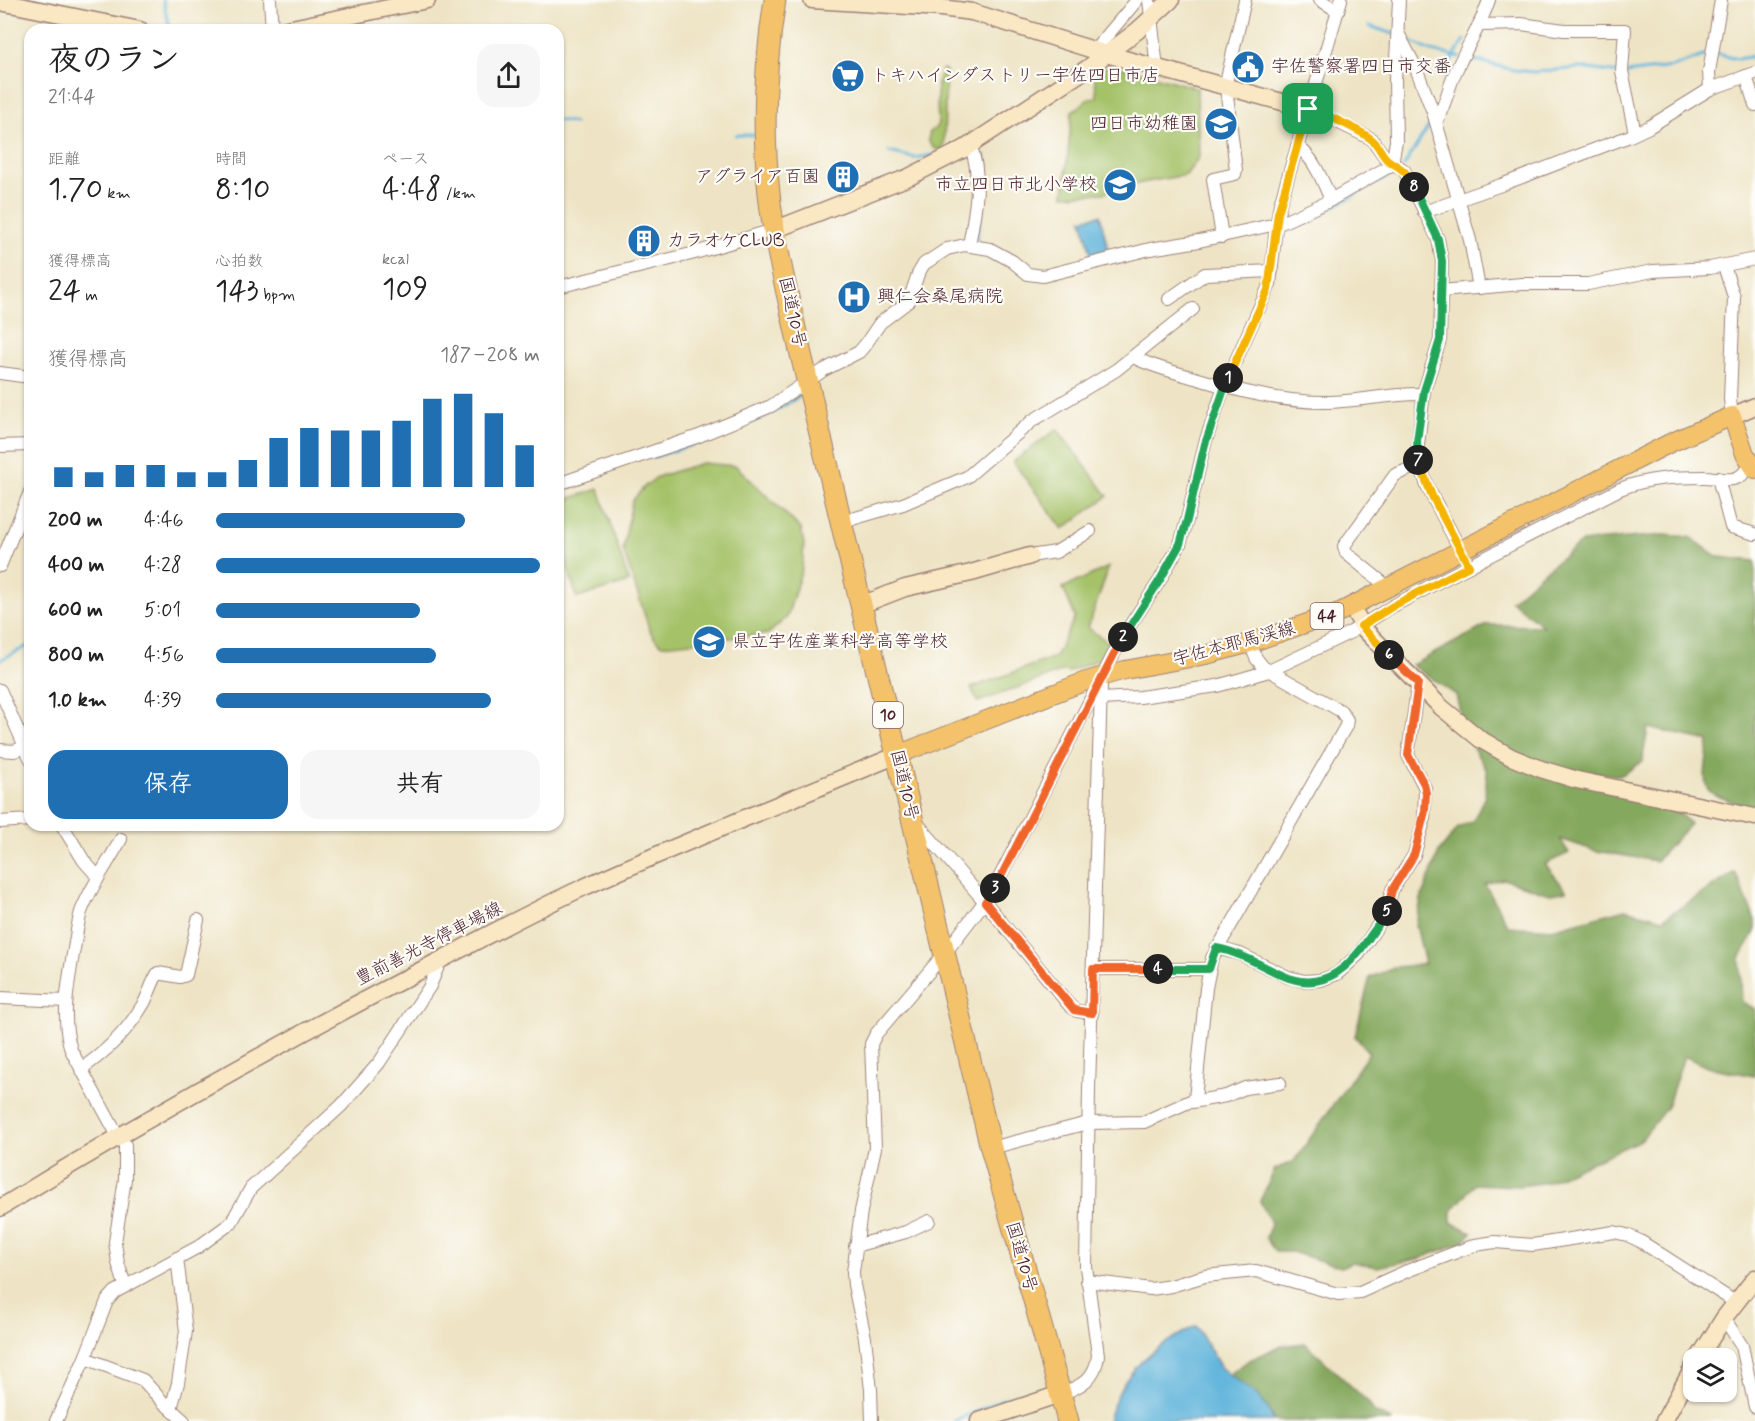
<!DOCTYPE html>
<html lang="ja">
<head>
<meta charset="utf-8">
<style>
  body { margin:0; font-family:Mynerve,"Klee One",sans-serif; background:#f6f6f6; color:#222; height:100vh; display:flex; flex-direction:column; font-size:22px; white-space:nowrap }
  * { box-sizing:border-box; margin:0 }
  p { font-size:20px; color:#767676 }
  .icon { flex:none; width:33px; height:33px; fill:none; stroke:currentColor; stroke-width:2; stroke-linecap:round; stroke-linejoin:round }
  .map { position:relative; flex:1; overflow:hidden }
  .details { position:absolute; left:24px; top:24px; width:540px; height:807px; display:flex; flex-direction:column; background:#fff; border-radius:18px; box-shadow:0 2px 4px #0004 }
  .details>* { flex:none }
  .fabs { position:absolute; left:1683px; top:1348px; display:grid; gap:12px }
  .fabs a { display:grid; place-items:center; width:54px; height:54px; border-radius:12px; background:#fff; box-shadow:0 2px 4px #0004; font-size:30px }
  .pin { position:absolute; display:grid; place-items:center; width:51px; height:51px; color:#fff; margin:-26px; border-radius:12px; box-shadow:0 3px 9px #0006 }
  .km { position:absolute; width:30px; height:30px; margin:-15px; border-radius:50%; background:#222; color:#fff; font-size:16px; line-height:30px; text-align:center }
  .round { display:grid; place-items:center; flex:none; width:63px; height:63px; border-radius:18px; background:#f6f6f6 }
  .head { display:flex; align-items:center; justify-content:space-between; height:102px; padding:0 24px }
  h1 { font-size:33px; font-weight:600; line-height:45px }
  .metrics { display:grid; grid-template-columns:repeat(3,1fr); gap:9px; height:102px; padding:6px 24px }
  .metrics div { display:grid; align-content:center }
  .metrics b { font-size:30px; font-weight:600 }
  .metrics small { font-size:16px; font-weight:400 }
  .metrics p { font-size:16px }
  .chart { height:168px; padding:12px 24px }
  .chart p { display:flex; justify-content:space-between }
  .chart svg { width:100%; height:108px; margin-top:6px; stroke:#1f6fb2; stroke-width:6 }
  .button { display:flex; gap:12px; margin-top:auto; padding:12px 24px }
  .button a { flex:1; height:69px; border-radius:18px; background:#1f6fb2; color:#fff; font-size:24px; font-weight:600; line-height:69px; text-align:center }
  .button a+a { background:#f6f6f6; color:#222 }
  ul { padding:0 24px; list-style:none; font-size:20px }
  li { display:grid; grid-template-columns:96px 72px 1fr; align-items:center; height:45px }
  li i { height:15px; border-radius:8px; background:#1f6fb2 }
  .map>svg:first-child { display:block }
</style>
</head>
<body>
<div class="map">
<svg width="1755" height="1421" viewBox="0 0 1755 1421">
  <rect width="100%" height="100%" fill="#fdfcf7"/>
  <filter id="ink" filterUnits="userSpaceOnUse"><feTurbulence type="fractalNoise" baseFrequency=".0167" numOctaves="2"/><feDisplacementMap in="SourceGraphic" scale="12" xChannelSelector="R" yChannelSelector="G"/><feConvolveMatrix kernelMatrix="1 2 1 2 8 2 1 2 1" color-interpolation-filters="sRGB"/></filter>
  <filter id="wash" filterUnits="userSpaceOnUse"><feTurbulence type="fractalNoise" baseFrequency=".008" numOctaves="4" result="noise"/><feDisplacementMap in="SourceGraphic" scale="24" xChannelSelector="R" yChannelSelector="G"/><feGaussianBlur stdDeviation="1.35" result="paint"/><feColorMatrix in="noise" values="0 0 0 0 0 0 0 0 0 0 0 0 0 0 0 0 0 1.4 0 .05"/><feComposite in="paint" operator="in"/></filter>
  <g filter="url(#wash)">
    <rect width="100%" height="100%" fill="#eee4c5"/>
    <!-- green -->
    <g fill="#a5c269" stroke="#78704a" stroke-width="1.5">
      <path d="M1105,67L1126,68L1197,88L1199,157L1186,175L1141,183L1104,193L1064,195L1072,111L1081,106L1086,100L1097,97L1094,73Z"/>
      <path d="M943,69L946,71L944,144L942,150C934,151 931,145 928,140L930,132L938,126C938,111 934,81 943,69Z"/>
      <path d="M1057,429L1108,496L1063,529L1013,462Z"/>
      <path d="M702,463L736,466L801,529L804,544L802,568L787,617L768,634L662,645L655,639L650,631L623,550L632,501L644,487L657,477Z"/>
      <path d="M599,489L629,582L577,598L558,536V502Z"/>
      <path d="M1109,567L1088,628L1112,645L1103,656L1098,660L1068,672L1066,670L978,702L971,688L1055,657L1075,617L1063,588Z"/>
    </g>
    <!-- forest -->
    <g fill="#84a85d" stroke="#676444" stroke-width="1.5">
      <path d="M1664,535L1690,537L1718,557L1755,561V811C1704,787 1700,805 1709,741L1648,728L1642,762L1620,776L1565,769L1679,813L1690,824L1656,861L1596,851L1560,839L1569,853L1545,864L1567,891L1550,894L1503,879L1485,884L1508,926L1552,929L1625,909L1663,919L1735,872L1755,920V932L1740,958L1742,1002L1755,1009V1076L1707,1067L1684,1056L1667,1107L1641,1140L1548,1182L1519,1186L1475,1184L1451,1212V1222L1472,1233L1461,1243L1418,1259L1377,1267L1352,1262L1341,1267L1292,1252H1275L1266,1238L1271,1223L1260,1201L1275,1169L1293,1162L1302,1150L1369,1053L1355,1036L1370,977L1397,967L1425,964L1416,925L1421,899L1439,852L1458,828L1473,821L1485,796L1487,771L1466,736L1456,695L1412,665L1487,625L1543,626L1511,601L1543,572L1582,542Z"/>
      <path d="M1305,1343L1368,1402L1374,1412L1393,1421H1276C1264,1402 1242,1393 1231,1373L1248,1361L1280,1346Z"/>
    </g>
    <!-- water -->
    <g fill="#5fb4db" stroke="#546a83" stroke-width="1.5">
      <path d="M1100,215L1108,249L1091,254L1082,219Z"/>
      <path d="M1196,1326L1221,1368L1256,1394L1267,1407L1274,1421H1108C1122,1370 1150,1349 1196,1326Z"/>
    </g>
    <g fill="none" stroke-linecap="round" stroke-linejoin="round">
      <!-- stream -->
      <g stroke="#5fb4db" stroke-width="3">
        <path d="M163,0L170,30"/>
        <path d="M1369,26L1394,34"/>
        <path d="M1405,39L1431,51L1454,56L1465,40"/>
        <path d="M1716,54L1737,59L1755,56"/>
        <path d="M1466,58L1514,70L1534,72L1580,68L1619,73"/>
        <path d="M1626,73L1672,67L1709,54"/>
        <path d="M1445,84L1450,62L1454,56L1460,57"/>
        <path d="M558,120L574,123"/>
        <path d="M736,135H755"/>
        <path d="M889,152L915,158L938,154"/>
        <path d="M1404,166L1432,121"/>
        <path d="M1287,227L1336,205L1399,171"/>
        <path d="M976,243L987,167L984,156L977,157"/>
        <path d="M1208,245L1222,242"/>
        <path d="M915,301L923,276"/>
        <path d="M651,458C702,442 756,426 801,395"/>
        <path d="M0,660L30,645"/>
        <path d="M954,1421L998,1401L1027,1392"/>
      </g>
    </g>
  </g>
  <g filter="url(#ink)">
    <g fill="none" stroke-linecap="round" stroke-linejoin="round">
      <defs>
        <g id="street">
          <path d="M270,0L272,30"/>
          <path d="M1149,0L1157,68"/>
          <path d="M1320,0L1338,11"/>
          <path d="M1481,25L1521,24L1564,30H1625L1622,71L1635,133"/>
          <path d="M1398,33L1416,68L1433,112L1470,240L1479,288"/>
          <path d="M1095,50L1137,0"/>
          <path d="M1746,76L1755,105"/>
          <path d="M1225,87L1245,0"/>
          <path d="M1710,89L1709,72L1721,0"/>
          <path d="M1308,108L1372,139L1387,160L1404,170L1438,239L1442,261L1440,340L1424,391L1417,454L1427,486L1463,555"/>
          <path d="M1436,122C1445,106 1448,89 1455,73C1466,47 1480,28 1489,0"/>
          <path d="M1297,146C1314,157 1323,182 1331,200"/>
          <path d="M1424,212L1501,185L1630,136L1649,127L1710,89L1755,73"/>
          <path d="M1222,237L1213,179L1235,174L1236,170L1226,87"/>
          <path d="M969,245C975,212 983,176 970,145"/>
          <path d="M1724,266L1734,297L1730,399L1732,416"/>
          <path d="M558,287L691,254L774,230"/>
          <path d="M1441,291L1522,284H1588L1653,271L1710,268L1755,259"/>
          <path d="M1169,299L1205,274L1272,271"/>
          <path d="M1133,357C1153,367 1174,372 1195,378C1238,391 1281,402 1326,402C1359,402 1391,393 1423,394"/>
          <path d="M0,373L30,377"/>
          <path d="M0,446L30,445"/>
          <path d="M1718,478L1731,527L1755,534"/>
          <path d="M558,484L699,436L771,406L824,370L859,352L865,345L880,323L909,301L918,274L924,264L947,249L965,245L990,249L1012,261L1028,274L1043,276L1150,249L1199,241L1281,223L1327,202L1388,167L1393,158L1396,141L1395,80L1399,0"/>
          <path d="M842,522L903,504L967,477L1032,421L1116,370L1193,309"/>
          <path d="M1030,556L1056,552L1090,531"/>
          <path d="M0,566L30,492"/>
          <path d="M1389,588L1346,553L1344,546L1395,475L1419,465"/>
          <path d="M0,690L30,758"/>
          <path d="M1100,699L1140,697L1217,686L1269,671L1351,632L1393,606L1438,582L1620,489C1647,478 1675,477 1704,477C1713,477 1724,480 1733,479C1741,478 1746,471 1752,465"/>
          <path d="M0,750L14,751L25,747"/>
          <path d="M0,822L30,820"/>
          <path d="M917,823L985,902L1070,1006L1077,1011L1092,1013"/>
          <path d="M62,825L84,861L98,877"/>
          <path d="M121,839C108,864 91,886 81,912C77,925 76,940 73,954C68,985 61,1018 71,1050L114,1129L125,1145V1179L115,1242L118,1263L125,1285"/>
          <path d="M1216,948L1240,954L1288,977L1304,981L1321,980L1337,974L1359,954L1386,913L1392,890L1414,855L1424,821L1425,788L1408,755L1418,683"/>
          <path d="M1093,969H1209"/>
          <path d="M0,998L66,1001"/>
          <path d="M81,1069C106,1052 129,1029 144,1003C149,994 152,982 158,973L180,977L186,975L198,920"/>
          <path d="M1192,1102L1226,1096L1245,1088L1280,1083"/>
          <path d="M991,1148L1088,1123L1144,1122L1195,1099L1206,988L1212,958L1346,726L1347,720L1341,711L1263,667L1256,658L1250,643"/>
          <path d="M855,1246L906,1232L929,1221"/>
          <path d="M1087,1281L1151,1289L1171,1286L1205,1276L1256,1271L1338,1294L1360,1292L1407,1271L1475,1245L1495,1242L1533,1245L1614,1232L1627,1235L1640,1241L1735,1302"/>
          <path d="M1724,1318L1742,1346L1755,1407"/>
          <path d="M85,1358L143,1380L162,1401L184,1421"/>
          <path d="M1060,1394C1081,1387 1096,1378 1098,1355L1086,1267L1089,1089L1101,686"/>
          <path d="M171,1409L178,1383L186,1331L177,1258"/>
          <path d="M56,1421L85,1358L107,1301L115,1292L198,1247L231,1223L251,1188L341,1106L379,1063L430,986L441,959"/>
          <path d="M872,1421L871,1390L865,1338L854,1285L853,1272L861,1211L875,1148L871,1044L876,1034L945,953L992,892L1123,636L1160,580L1180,544L1187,520L1205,443L1224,387L1270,284L1276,227L1280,204L1341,0"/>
        </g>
        <g id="secondary">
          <path d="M812,0L941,8L972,12L1106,54L1308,109"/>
          <path d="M0,2L140,30"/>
          <path d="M282,30L427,0"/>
          <path d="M774,230L909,177L964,149L1088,68L1137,31L1171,0"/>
          <path d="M1732,416L1755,406"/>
          <path d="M861,605L905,588L971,573L1030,556"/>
          <path d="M1351,606L1365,630L1441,707L1480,739L1511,757L1541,769L1577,780L1755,817"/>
          <path d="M0,1208C135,1125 273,1047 414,974C469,945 524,915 580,889C684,841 792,800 897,755"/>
          <path d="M1698,1359L1724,1318L1755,1278"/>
          <path d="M979,1421L1060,1394"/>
          <path d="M1664,1421L1694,1366"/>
        </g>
        <path id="primary" d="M897,755L1086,681L1125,670L1206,655L1250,643L1342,611L1670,443L1732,416L1745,454L1755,469"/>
        <path id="highway" d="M775,0C765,63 762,129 769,193C774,244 788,295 799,346L991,1148L1068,1421"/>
      </defs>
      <!-- street casing -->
      <use href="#street" stroke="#9c8278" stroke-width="14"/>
      <!-- secondary casing -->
      <use href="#secondary" stroke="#9c8278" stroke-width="19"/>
      <!-- primary casing -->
      <use href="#primary" stroke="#9c8278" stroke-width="20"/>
      <!-- highway casing -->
      <use href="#highway" stroke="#9c8278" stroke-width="23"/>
      <!-- street -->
      <use href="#street" stroke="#fff" stroke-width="12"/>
      <!-- secondary -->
      <use href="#secondary" stroke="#fae7c3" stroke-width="16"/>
      <!-- primary -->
      <use href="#primary" stroke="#f3c26a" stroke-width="18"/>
      <!-- highway -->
      <use href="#highway" stroke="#f3c26a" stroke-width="21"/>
    </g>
  </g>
  <g fill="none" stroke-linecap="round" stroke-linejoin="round" filter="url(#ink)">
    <defs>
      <path id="split-1" d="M1228,378L1268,290L1278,213L1308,109"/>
      <path id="split-2" d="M1123,637L1160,580L1180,544L1187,520L1205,444L1228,378"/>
      <path id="split-3" d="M995,888L1123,637"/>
      <path id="split-4" d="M995,888L985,902L1074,1010L1092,1013L1093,969H1158"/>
      <path id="split-5" d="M1158,969H1209L1216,948C1243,953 1264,968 1289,978C1326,991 1351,965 1369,938C1375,929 1382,921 1387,911"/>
      <path id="split-6" d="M1387,911L1392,890L1414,855L1425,811L1426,793L1424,784L1408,755L1418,683L1389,655"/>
      <path id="split-7" d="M1389,655L1361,626L1393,606L1469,566L1432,496L1418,460"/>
      <path id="split-8" d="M1414,187L1438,239L1442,261L1440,340L1424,391L1417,441L1418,460"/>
      <path id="split-9" d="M1308,109C1319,110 1361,131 1371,139C1379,144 1381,156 1389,161C1402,169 1407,171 1414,187"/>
    </defs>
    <!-- split-1 casing -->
    <use href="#split-1" stroke="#fff" stroke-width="12"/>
    <!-- split-2 casing -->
    <use href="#split-2" stroke="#fff" stroke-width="12"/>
    <!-- split-3 casing -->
    <use href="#split-3" stroke="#fff" stroke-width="12"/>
    <!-- split-4 casing -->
    <use href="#split-4" stroke="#fff" stroke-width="12"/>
    <!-- split-5 casing -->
    <use href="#split-5" stroke="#fff" stroke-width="12"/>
    <!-- split-6 casing -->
    <use href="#split-6" stroke="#fff" stroke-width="12"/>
    <!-- split-7 casing -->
    <use href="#split-7" stroke="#fff" stroke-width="12"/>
    <!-- split-8 casing -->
    <use href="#split-8" stroke="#fff" stroke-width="12"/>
    <!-- split-9 casing -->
    <use href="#split-9" stroke="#fff" stroke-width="12"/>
    <!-- split-1 -->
    <use href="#split-1" stroke="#f5b400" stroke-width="8"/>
    <!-- split-2 -->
    <use href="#split-2" stroke="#22a559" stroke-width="8"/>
    <!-- split-3 -->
    <use href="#split-3" stroke="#f0652b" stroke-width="8"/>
    <!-- split-4 -->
    <use href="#split-4" stroke="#f0652b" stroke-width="8"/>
    <!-- split-5 -->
    <use href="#split-5" stroke="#22a559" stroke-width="8"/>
    <!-- split-6 -->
    <use href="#split-6" stroke="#f0652b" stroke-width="8"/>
    <!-- split-7 -->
    <use href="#split-7" stroke="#f5b400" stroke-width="8"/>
    <!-- split-8 -->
    <use href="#split-8" stroke="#22a559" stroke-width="8"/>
    <!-- split-9 -->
    <use href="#split-9" stroke="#f5b400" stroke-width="8"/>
  </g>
  <!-- icons -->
  <defs>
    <symbol id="civic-disc" viewBox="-11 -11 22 22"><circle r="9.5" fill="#1f6fb2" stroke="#fdfcf7"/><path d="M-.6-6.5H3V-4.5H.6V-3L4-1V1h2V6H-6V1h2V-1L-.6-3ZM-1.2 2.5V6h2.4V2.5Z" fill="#fff"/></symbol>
    <symbol id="supermarket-disc" viewBox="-11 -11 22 22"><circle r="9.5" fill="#1f6fb2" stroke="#fdfcf7"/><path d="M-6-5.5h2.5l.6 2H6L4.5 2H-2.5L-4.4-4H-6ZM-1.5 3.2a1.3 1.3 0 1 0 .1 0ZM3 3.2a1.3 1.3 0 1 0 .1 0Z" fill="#fff"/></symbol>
    <symbol id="school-disc" viewBox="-11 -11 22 22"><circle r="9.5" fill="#1f6fb2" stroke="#fdfcf7"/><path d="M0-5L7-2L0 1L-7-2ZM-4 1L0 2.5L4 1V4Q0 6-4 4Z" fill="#fff"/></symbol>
    <symbol id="building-disc" viewBox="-11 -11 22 22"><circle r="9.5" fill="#1f6fb2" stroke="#fdfcf7"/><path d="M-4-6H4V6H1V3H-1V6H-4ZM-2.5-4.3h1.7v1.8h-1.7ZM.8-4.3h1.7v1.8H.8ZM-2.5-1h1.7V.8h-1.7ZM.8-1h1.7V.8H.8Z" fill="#fff"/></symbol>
    <symbol id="hospital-disc" viewBox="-11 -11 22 22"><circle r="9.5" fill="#1f6fb2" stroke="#fdfcf7"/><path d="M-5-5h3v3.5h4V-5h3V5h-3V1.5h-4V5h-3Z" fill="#fff"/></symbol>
  </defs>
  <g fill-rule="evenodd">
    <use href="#civic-disc" x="1229" y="48" width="38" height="38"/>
    <use href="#supermarket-disc" x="829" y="57" width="38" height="38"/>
    <use href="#school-disc" x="1202" y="105" width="38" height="38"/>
    <use href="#building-disc" x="824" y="158" width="38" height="38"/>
    <use href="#school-disc" x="1101" y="166" width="38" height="38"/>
    <use href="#building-disc" x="625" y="222" width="38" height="38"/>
    <use href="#hospital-disc" x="835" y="278" width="38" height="38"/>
    <use href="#school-disc" x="690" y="623" width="38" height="38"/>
  </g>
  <g text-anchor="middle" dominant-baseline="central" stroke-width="4.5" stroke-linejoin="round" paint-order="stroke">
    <!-- shield labels -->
    <g fill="#fdfcf7" stroke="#806168" stroke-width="1.5">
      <rect x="1310.5" y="603" width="33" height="26" rx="4.5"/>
      <rect x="873" y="702" width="30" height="26" rx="4.5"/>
    </g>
    <g font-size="16" font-weight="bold" fill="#4a1f2b">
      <text x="1327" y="616">44</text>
      <text x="888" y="715">10</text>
    </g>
    <!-- poi labels -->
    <g font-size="18" fill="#4a1f2b" stroke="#fdfcf7" text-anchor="start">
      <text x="1271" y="67">宇佐警察署四日市交番</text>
      <text x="871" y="76">トキハインダストリー宇佐四日市店</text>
      <text x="1198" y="124" text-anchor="end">四日市幼稚園</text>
      <text x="820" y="177" text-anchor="end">アグライア百園</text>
      <text x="1097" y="185" text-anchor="end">市立四日市北小学校</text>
      <text x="667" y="241">カラオケCLUB</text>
      <text x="877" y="297">興仁会桑尾病院</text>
      <text x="732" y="642">県立宇佐産業科学高等学校</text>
    </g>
    <!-- street labels -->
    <g font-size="18" fill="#4a1f2b" stroke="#fdfcf7">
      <text transform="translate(792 312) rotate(78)">国道10号</text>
      <text transform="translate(1234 644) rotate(-15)">宇佐本耶馬渓線</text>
      <text transform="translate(904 785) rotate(77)">国道10号</text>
      <text transform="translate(429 944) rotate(-27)">豊前善光寺停車場線</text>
      <text transform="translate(1021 1257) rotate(74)">国道10号</text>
    </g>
  </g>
</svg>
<div class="fabs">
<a><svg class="icon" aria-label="layers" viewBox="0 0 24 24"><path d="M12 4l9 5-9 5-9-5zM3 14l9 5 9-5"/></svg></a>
</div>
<div class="pin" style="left:1308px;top:109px;background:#1e9e55"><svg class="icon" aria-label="arrive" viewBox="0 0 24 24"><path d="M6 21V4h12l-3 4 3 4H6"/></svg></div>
<b class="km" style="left:1228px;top:378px">1</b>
<b class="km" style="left:1123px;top:637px">2</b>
<b class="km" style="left:995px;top:888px">3</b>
<b class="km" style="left:1158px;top:969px">4</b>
<b class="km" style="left:1387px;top:911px">5</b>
<b class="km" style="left:1389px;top:655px">6</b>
<b class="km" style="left:1418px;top:460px">7</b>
<b class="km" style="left:1414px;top:187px">8</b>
<section class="details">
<div class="head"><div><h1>夜のラン</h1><p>21:44</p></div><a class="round"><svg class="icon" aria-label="share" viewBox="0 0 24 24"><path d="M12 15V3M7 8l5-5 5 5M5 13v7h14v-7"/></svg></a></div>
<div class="metrics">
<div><p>距離</p><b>1.70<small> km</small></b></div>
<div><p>時間</p><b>8:10</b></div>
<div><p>ペース</p><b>4:48<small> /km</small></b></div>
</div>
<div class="metrics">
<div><p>獲得標高</p><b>24<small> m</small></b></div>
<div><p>心拍数</p><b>143<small> bpm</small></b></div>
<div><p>kcal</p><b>109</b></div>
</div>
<div class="chart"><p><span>獲得標高</span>187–208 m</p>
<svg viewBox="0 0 160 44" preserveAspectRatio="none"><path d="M5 44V36M15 44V38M25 44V35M35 44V35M45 44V38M55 44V38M65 44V33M75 44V24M85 44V20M95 44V21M105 44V21M115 44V17M125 44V8M135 44V6M145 44V14M155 44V27"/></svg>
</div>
<ul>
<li><b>200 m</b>4:46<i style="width:77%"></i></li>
<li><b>400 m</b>4:28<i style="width:100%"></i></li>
<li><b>600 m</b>5:01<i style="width:63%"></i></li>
<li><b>800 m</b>4:56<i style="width:68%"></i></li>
<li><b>1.0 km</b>4:39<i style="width:85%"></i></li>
</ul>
<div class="button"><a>保存</a><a>共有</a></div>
</section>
</div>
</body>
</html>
